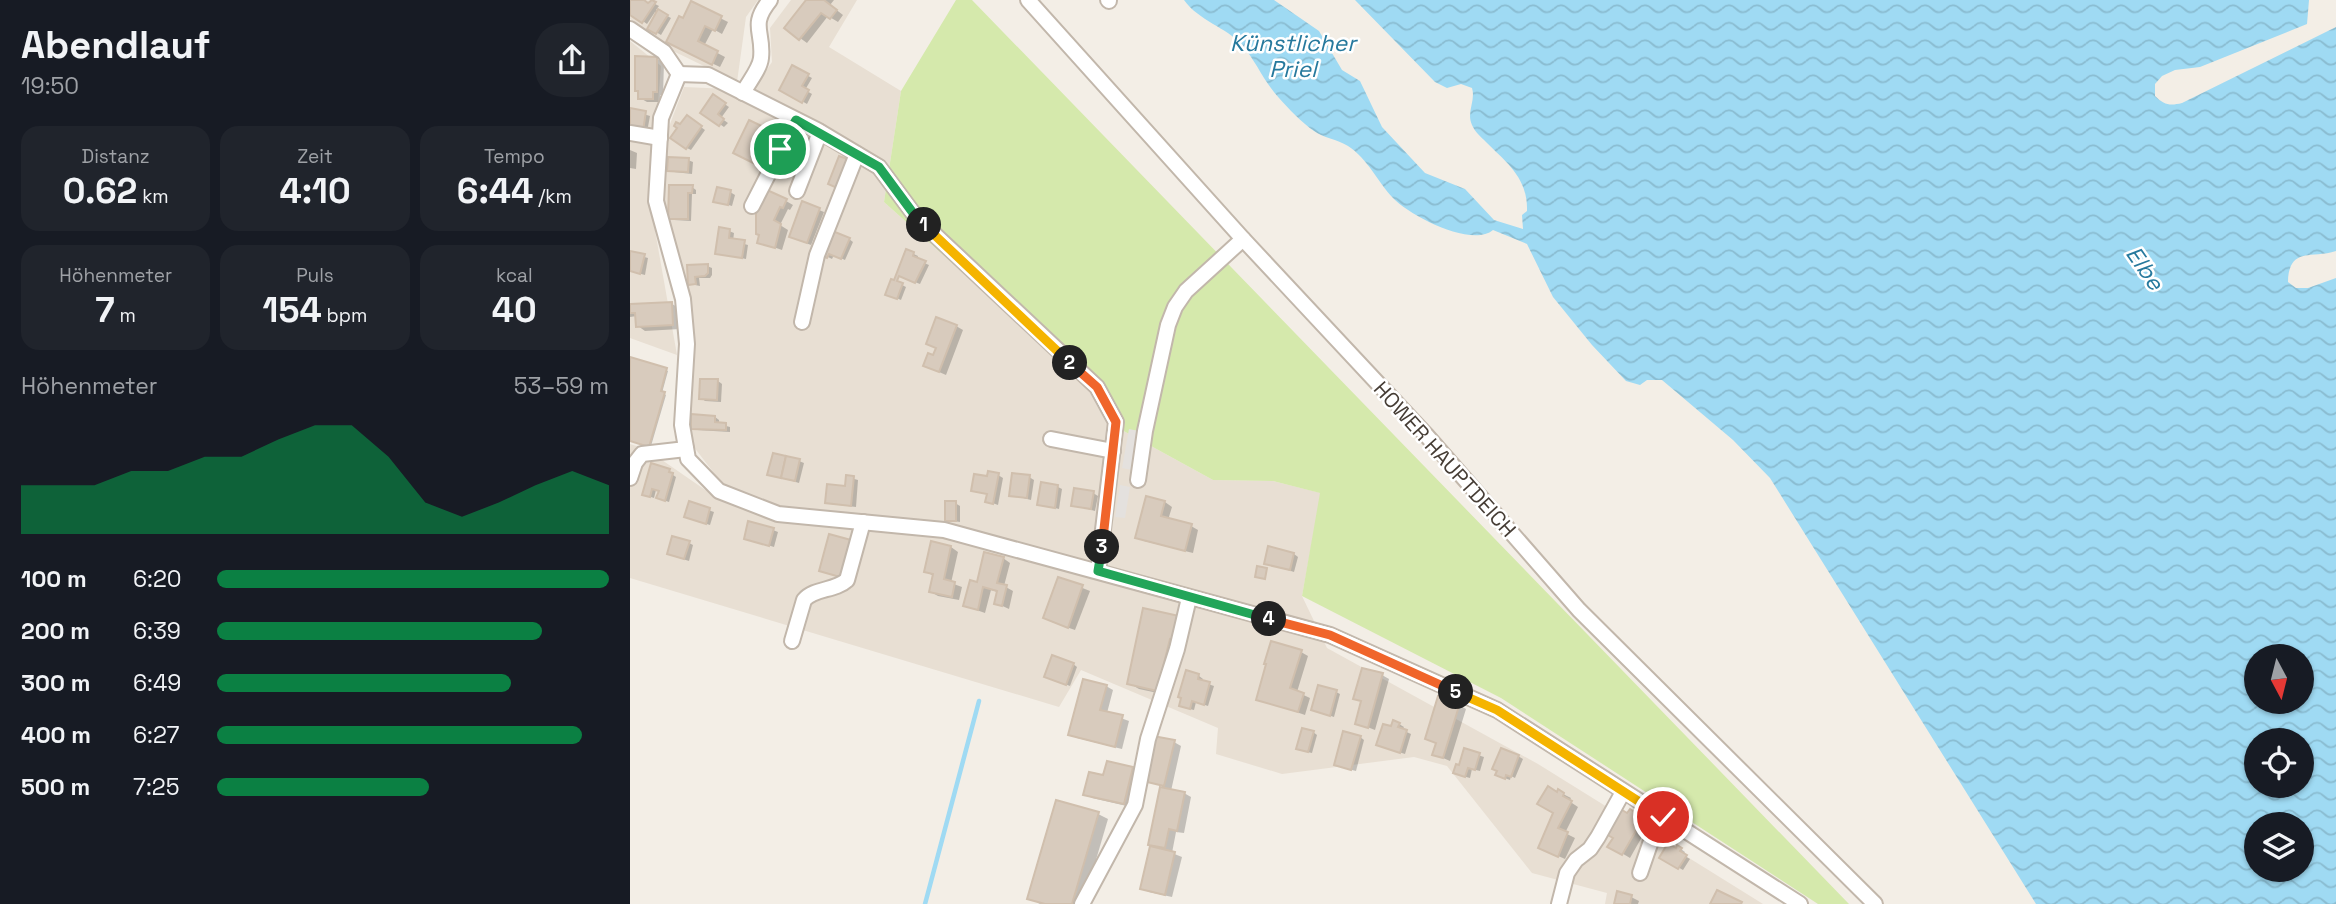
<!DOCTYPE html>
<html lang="de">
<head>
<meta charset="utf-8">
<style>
  body { margin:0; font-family:"Space Grotesk",sans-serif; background:#20242c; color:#f1f3f6; height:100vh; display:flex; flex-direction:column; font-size:26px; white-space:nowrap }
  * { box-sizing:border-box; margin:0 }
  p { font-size:23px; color:#9ea1a6 }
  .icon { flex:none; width:38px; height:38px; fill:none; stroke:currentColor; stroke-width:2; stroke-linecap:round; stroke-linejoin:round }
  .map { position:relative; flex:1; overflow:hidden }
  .panel { display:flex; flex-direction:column; background:#171b24; width:630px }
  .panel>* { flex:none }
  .needle { width:46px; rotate:173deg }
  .buttons { position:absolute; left:1614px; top:644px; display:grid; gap:14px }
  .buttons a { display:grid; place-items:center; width:70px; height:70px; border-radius:50%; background:#171b24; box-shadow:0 2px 5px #0004; font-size:35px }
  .pin { position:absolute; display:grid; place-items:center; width:60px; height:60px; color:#fff; margin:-30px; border:4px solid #fff; border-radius:50%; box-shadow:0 2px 7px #0007 }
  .km { position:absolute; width:35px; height:35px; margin:-18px; border-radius:50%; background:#222; color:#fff; font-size:19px; line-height:35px; text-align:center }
  .round { display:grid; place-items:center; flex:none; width:74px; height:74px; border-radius:28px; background:#20242c }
  .summary { display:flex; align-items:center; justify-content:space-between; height:119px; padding:0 21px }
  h1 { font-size:38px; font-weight:700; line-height:52px }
  .figures { display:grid; grid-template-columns:repeat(3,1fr); gap:10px; height:119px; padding:7px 21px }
  .figures div { display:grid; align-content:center; border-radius:18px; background:#20242c; text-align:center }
  .figures b { font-size:35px; font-weight:700 }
  .figures small { font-size:19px; font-weight:400 }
  .figures p { font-size:19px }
  .chart { height:196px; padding:14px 21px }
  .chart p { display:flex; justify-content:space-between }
  .chart svg { width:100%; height:126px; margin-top:7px; fill:#0b8043; opacity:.7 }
  ul { padding:0 21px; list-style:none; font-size:23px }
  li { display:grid; grid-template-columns:112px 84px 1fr; align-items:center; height:52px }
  li i { height:18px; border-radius:9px; background:#0b8043 }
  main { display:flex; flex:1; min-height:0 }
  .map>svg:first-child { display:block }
</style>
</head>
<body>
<main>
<section class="panel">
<div class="summary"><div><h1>Abendlauf</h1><p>19:50</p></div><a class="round"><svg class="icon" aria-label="share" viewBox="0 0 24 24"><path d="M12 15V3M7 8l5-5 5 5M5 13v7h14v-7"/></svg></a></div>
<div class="figures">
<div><p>Distanz</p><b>0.62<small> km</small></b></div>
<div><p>Zeit</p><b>4:10</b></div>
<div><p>Tempo</p><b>6:44<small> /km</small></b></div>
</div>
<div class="figures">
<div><p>Höhenmeter</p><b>7<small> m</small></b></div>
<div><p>Puls</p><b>154<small> bpm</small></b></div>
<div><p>kcal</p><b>40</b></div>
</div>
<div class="chart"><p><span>Höhenmeter</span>53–59 m</p>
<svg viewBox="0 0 160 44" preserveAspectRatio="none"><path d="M0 44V27L10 27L20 27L30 22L40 22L50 17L60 17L70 11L80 6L90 6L100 17L110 33L120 38L130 33L140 27L150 22L160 27V44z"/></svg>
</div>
<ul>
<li><b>100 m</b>6:20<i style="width:100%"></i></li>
<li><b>200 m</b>6:39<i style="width:83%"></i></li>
<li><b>300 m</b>6:49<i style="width:75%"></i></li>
<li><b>400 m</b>6:27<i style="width:93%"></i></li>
<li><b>500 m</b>7:25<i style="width:54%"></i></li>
</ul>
</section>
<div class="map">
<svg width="1706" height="904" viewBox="0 0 1706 904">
  <defs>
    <pattern id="water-waves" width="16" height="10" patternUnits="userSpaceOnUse" patternTransform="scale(1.75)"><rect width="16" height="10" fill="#9fdaf3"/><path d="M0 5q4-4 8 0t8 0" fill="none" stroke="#8abcd1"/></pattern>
  </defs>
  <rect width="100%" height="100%" fill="#f3eee6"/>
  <!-- residential -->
  <g fill="#e8dfd3">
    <path d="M0,0H128L116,17L107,82L43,51L0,19Z"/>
    <path d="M161,0H227L199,47L271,91L254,202L464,390L483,422L464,562L313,523L150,507L94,486L60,442L62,362L34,203L37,132L54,87L123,90L142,62L140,28Z"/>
    <path d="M0,41L31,66L20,202L47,355L0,338Z"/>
    <path d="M490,429L583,480L643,481L691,493L672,596L697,648L908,764L1133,904H975L977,893L902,873L817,766L784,757L652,774L586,754L588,728L451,670L429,707L0,578V444L16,449L84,496L313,536L471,576Z"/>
  </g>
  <!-- grass -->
  <path fill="#d5e9ac" d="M326,0H342L1219,904H1188L871,698L672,596L690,493L643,481L583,480L490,429L464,390L254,202L271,91Z"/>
  <!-- parking -->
  <g fill="#e4e1de">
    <path d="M499,429L509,431L502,470L492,468Z"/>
    <path d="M490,485L500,487L495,518L485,517Z"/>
  </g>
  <!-- water -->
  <path fill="url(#water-waves)" fill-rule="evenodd" d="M554,0H644L689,31L712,70L730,81L752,127L795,173L835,189L864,220L893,229L892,215L897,211C898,178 877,163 856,142C851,137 845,132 842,125C836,112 846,101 842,88L831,84L817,88L805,82L725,0H1679L1677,24L1570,67L1545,70L1532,76L1525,84V96C1534,105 1540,106 1552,103L1706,27V251C1682,259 1659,246 1658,282L1666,288H1678L1706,278V904H1406L1140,478L1103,440L1032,380H1017L1010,385L996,381L962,345L923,297L897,244L863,230C842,248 780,216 763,198C747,181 738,159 718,146C707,139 693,138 684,131C671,122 659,109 649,98C634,82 626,61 612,45C596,27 569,21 554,0ZM1626,656H1671V702H1626ZM1626,740H1671V786H1626ZM1626,824H1671V870H1626Z"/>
  <!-- shadow -->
  <g fill="#0003">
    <path d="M0,0H11L19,5L21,2L29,6L26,10L41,18L31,35L19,28L27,14L25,12L17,24L0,12Z"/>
    <path d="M178,0H204L200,5L213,15L208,22L198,16L177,43L156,28Z"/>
    <path d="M62,4L98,22L92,34L83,29L74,46L95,57L90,67L45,46Z"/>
    <path d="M27,59L34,63L33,95H30V102H17L10,98V92Z"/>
    <path d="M163,68L182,78L175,90L182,94L177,104L151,89Z"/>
    <path d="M84,97L99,107L91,118L98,123L94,127L72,112Z"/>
    <path d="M0,110L20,116L17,132L0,130Z"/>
    <path d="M61,120L75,130L61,150L57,148L51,126Z"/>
    <path d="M143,133L150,137L135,167L112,156Z"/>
    <path d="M0,150L7,153L6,169L0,168Z"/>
    <path d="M58,160L63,162L62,174L44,172L39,170Z"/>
    <path d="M62,187L66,190V194H62L61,221L44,220L40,218Z"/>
    <path d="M100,192L105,195L102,206L85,201Z"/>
    <path d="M156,201L163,205L160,210L158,209L150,225L158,230L152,250L129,242L131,235L128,213Z"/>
    <path d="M189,210L194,212L181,245L165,239Z"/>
    <path d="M99,231L104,233L103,241L118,245L116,259L87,253Z"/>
    <path d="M219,239L223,242L215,260L204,255L202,259L192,254Z"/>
    <path d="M277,251L288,256L287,260L299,265L290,284L272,277Z"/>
    <path d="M0,253L18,258L15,275L0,271Z"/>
    <path d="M77,266L82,268V275L80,278H69L70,286L60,284L59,267Z"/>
    <path d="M272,285L276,287L271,300L262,296Z"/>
    <path d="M42,304L49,308L50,329L15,331L8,326L7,316L0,317V306Z"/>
    <path d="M326,326L333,330L316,375L295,366L304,358L308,349L298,344Z"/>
    <path d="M0,359L38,371L32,393L36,395L21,446L0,440Z"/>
    <path d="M88,381L92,384L91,402L75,401L71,398Z"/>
    <path d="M85,417L89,420V424L100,427V432L67,430L62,428Z"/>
    <path d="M169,461L174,463L169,483L139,474Z"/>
    <path d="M22,465L44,473L43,475L46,477L39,502L33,500L30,491L26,490L24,498L18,496Z"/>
    <path d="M368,475L373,478L368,505L357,501L359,494L343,490L359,478Z"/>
    <path d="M217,477L228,480L226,507L201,504L196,502L216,488Z"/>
    <path d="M399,477L404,480L401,500L381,495Z"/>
    <path d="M428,487L432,489L429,509L409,504Z"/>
    <path d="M463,493L468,496L465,511L443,505Z"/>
    <path d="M535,502L542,507L538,520L561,526L568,530L563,553L514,541L507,537Z"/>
    <path d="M325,503L330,506V522L317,520Z"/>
    <path d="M60,504L84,512L80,525L61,519Z"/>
    <path d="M143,530L148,532L144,547L116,538Z"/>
    <path d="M59,543L63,545L59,561L43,556Z"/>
    <path d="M302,543L321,547L328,552L321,583L332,587L329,600L308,596L301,592L304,576L296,572Z"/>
    <path d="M664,554L668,557L664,572L636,563Z"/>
    <path d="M373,558L380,563L374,586L383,591L379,609L366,603L368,592L361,590L355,613L335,606L348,584Z"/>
    <path d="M430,579L460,591L445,630L422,622Z"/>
    <path d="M548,617L537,695L509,689L499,683Z"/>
    <path d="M671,652L678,656L667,692L680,698L675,715L628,699Z"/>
    <path d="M443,664L447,667L440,686L420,678Z"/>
    <path d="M752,675L759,679L745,730L727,723L733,703L725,698Z"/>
    <path d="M569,676L573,679L572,682L584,686L578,706L566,702L564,710L555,708Z"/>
    <path d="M476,686L483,690L477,713L499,721L492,749L447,738L440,734Z"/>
    <path d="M706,692L710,694L704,717L683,710Z"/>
    <path d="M829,705L836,709L820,761L804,754L807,744L797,739Z"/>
    <path d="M769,724L774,727L772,730L781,734L775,754L753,747Z"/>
    <path d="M683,732L687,735L682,753L673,751Z"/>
    <path d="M730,737L734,740L726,771L710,767Z"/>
    <path d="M544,742L551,746L541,791L554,793L561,797L554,833L546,832L542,853L552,857L542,897L519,892L512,888L522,845L520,844L532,786L515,780Z"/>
    <path d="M835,751L854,757L850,771L842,769L840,778L829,775Z"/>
    <path d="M888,756L893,759L885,778L881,776L880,780L872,777Z"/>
    <path d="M502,769L509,773L501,807L462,798L455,794L475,777Z"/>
    <path d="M929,792L941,798L939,801L948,807L935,833L945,838L935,859L917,851Z"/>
    <path d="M1000,811L1012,818L1010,823L1017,828L1000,858L980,846Z"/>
    <path d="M468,814L478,819L453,904H410L400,898Z"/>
    <path d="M1048,847L1055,852L1053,855L1060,859L1053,870L1032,858Z"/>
    <path d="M1001,897L1009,901L1008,904H986Z"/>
  </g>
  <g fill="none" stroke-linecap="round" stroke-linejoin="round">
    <!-- stream -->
    <path stroke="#9fdaf3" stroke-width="4.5" d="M295,904L349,701"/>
  </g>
  <!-- building -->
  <g fill="#d8cbbd" stroke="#d0bfad" stroke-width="2">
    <path d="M0,0H14L18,3L22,0L26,2L12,23L0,15Z"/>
    <path d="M176,0H194L207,10L200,19L191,13L169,40L154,28Z"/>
    <path d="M61,1L92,16L85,31L75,26L68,41L88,51L82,65L36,42L49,16L53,18Z"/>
    <path d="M28,9L38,15L26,34L17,29Z"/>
    <path d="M5,56L27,57V92H23V99H8V91H5Z"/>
    <path d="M162,65L179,74L172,86L179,90L172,103L149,90Z"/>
    <path d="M83,94L96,103L88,114L94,119L89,126L70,113Z"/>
    <path d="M0,108L16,111L13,131L0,129Z"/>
    <path d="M57,115L72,126L56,149L40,138L47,128L44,126L46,122L50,124Z"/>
    <path d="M119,120L144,132L127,165L103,153Z"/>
    <path d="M209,156L218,159L207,188L198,184Z"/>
    <path d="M38,157L59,158L58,172L37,171Z"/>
    <path d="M39,185H63L62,193H58V219H38Z"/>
    <path d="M87,187L101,190L98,205L83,202Z"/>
    <path d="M137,190L157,199L153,208L150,207L144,220L151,224L145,248L127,243L129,235L126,234V212Z"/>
    <path d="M172,201L190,208L177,243L159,237Z"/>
    <path d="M89,227L100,229L99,238L115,240L112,258L85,254Z"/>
    <path d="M200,230L220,238L211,259L199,254L197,258L190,255Z"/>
    <path d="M276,249L284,252L283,256L296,261L285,283L269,276L267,281L273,283L267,299L255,295L261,279L264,280Z"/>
    <path d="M0,251L15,254L10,274L0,271Z"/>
    <path d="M78,264V273L75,276L65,277L66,284L58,285L57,265Z"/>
    <path d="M42,302L43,325L6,327L5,313H0V304Z"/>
    <path d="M306,317L327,325L309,372L293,366L298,353L303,355L306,348L296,344Z"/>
    <path d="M0,357L37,368L31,391L35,392L19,447L0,441Z"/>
    <path d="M70,379H88L87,400L69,399Z"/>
    <path d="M61,414L85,416V422L96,423V430L61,429Z"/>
    <path d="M143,453L156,456L151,478L137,475Z"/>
    <path d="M156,456L170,459L165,481L151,478Z"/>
    <path d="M21,463L40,469L39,472L43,473L35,501L26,498L29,491L22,489L20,497L12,495Z"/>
    <path d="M358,471L369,473L363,504L355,502L357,494L341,491L344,474L357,476Z"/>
    <path d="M382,473L400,475L397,498L379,496Z"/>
    <path d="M216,475L224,476L221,506L195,503L197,484L215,486Z"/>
    <path d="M411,482L428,485L425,508L407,505Z"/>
    <path d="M444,488L464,491L461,509L441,506Z"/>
    <path d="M516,496L535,501L531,516L562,524L555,551L505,538Z"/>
    <path d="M59,501L80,508L76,524L54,517Z"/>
    <rect x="315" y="501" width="11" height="20"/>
    <path d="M118,521L144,528L139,546L114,539Z"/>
    <path d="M199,534L221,540L210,577L189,571Z"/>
    <path d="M42,536L60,541L54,559L37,554Z"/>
    <path d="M301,541L321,546L314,579L325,582L322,597L299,592L303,574L294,572Z"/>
    <path d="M638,546L664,553L660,570L634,564Z"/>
    <path d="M354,552L374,557L367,583L377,585L372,606L364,604L367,591L353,587L348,610L333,606L340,580L347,582Z"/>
    <path d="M627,566L637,568L635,579L625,577Z"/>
    <path d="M428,577L453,585L438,628L413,618Z"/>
    <path d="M513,608L549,616L543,640L540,639L527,691L497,684Z"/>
    <path d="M641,641L672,650L660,688L674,693L668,712L626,700L636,664H634Z"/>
    <path d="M422,655L444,663L436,685L414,677Z"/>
    <path d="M732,668L753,673L738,728L725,724L731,701L723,699Z"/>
    <path d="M556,670L569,674L568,679L580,682L574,705L562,701L560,709L549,706L551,698L548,697Z"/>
    <path d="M453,679L477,685L470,710L493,715L485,747L438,735Z"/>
    <path d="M688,685L707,690L700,716L681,710Z"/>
    <path d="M808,696L830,703L813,758L802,755L806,743L795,739Z"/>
    <path d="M763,720L770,723L768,727L777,730L770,753L746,745L753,724L761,726Z"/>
    <path d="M672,728L684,731L678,752L666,749Z"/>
    <path d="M713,731L731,736L721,770L704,765Z"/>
    <path d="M523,736L545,740L534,786L513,781Z"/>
    <path d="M834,748L850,753L845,770L838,768L835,777L823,773L826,764L829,765Z"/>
    <path d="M871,748L889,755L881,777L876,775L875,779L865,775L867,771L862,769Z"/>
    <path d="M477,761L503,767L494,804L453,795L459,772L473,775Z"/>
    <path d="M918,786L927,792L928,789L934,793L933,796L942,801L928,828L938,832L928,857L908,848L923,813L907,804Z"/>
    <path d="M530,787L555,792L547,831L539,829L535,848L518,845Z"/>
    <path d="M426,800L469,812L442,904H415L397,899Z"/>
    <path d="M989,808L997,813L1000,809L1006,813L1004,818L1011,822L992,855L977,847L983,838L974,833Z"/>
    <path d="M1038,843L1046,848L1047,845L1052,848L1050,851L1057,855L1048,869L1029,858Z"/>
    <path d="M520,846L545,852L535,895L510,889Z"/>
    <path d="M1087,890L1112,902L1111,904H1080Z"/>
    <path d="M987,891L1002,895L1000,904H984Z"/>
  </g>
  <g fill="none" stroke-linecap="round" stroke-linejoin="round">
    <defs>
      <g id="minor">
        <path d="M398,0L613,239L797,436L949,610L1245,904"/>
        <path d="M478,0L479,1"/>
        <path d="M0,29L34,52L49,74L31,118L26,201L53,299L57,344L52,425L58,459L89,491L148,514L314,530L700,635L867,710L1170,904"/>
        <path d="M49,74L78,75L187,130L249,167L286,217L467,387L486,422L468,571"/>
        <path d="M113,93C118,83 130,69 131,58C134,31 119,26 140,0"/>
        <path d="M0,133L30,138"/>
        <path d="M167,191L190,132"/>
        <path d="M122,206L166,120"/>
        <path d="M172,322L187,255L227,154"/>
        <path d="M421,439L483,451"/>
        <path d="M0,478L5,463L12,454L56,449"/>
        <path d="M508,480L515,431L538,325L545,307L556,291L613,239"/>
        <path d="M162,641L174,600C184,588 205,591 217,580L233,522"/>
        <path d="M1010,873L1020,844L1033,817"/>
        <path d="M452,904L505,805L518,739L547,649L559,598"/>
        <path d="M929,904L937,873L946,860L960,849L968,837L993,792"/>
      </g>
    </defs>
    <!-- minor casing -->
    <use href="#minor" stroke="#c2b7ab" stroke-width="18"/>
    <!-- minor -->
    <use href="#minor" stroke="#fff" stroke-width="14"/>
  </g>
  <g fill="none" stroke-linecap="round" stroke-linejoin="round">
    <defs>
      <path id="split-1" d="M150,149L166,120L249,167L286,217L294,225"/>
      <path id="split-2" d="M294,225L440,363"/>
      <path id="split-3" d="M440,363L467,387L486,422L472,547"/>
      <path id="split-4" d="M472,547L468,571L639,619"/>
      <path id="split-5" d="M639,619L700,635L826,692"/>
      <path id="split-6" d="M826,692L867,710L1033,817"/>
    </defs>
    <!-- split-1 casing -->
    <use href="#split-1" stroke="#fff" stroke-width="14"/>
    <!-- split-2 casing -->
    <use href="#split-2" stroke="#fff" stroke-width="14"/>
    <!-- split-3 casing -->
    <use href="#split-3" stroke="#fff" stroke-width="14"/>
    <!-- split-4 casing -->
    <use href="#split-4" stroke="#fff" stroke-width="14"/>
    <!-- split-5 casing -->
    <use href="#split-5" stroke="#fff" stroke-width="14"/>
    <!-- split-6 casing -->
    <use href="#split-6" stroke="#fff" stroke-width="14"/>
    <!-- split-1 -->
    <use href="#split-1" stroke="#22a559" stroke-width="9"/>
    <!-- split-2 -->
    <use href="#split-2" stroke="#f5b400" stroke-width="9"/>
    <!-- split-3 -->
    <use href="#split-3" stroke="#f0652b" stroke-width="9"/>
    <!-- split-4 -->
    <use href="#split-4" stroke="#22a559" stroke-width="9"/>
    <!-- split-5 -->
    <use href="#split-5" stroke="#f0652b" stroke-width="9"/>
    <!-- split-6 -->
    <use href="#split-6" stroke="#f5b400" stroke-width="9"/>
  </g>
  <g text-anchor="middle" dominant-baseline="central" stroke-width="5" stroke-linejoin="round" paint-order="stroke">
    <!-- street labels -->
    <g font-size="21" fill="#463d35" stroke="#fff">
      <text transform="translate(815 459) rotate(48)">HOWER HAUPTDEICH</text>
    </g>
    <!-- water labels -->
    <g font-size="23" font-style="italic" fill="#26799d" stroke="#fff">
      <text x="663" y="43">Künstlicher<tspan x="663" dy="26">Priel</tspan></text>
      <text transform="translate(1515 268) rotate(55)">Elbe</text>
    </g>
  </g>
</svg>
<div class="buttons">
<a><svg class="needle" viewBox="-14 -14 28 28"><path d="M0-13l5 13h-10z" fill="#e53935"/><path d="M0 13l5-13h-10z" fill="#9ea1a6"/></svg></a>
<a><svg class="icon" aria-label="locate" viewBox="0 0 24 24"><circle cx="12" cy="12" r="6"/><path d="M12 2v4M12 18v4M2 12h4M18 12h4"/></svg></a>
<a><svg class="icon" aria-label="layers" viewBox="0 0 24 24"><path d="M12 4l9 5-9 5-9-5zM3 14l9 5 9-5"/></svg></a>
</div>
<div class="pin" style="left:150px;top:149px;background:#1e9e55"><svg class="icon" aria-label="arrive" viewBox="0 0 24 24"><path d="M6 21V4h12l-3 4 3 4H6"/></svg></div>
<div class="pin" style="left:1033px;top:817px;background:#d93025"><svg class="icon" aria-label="check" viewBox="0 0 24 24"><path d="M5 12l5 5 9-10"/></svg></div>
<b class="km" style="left:294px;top:225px">1</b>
<b class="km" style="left:440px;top:363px">2</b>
<b class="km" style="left:472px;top:547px">3</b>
<b class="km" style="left:639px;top:619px">4</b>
<b class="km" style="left:826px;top:692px">5</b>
</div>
</main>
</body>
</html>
